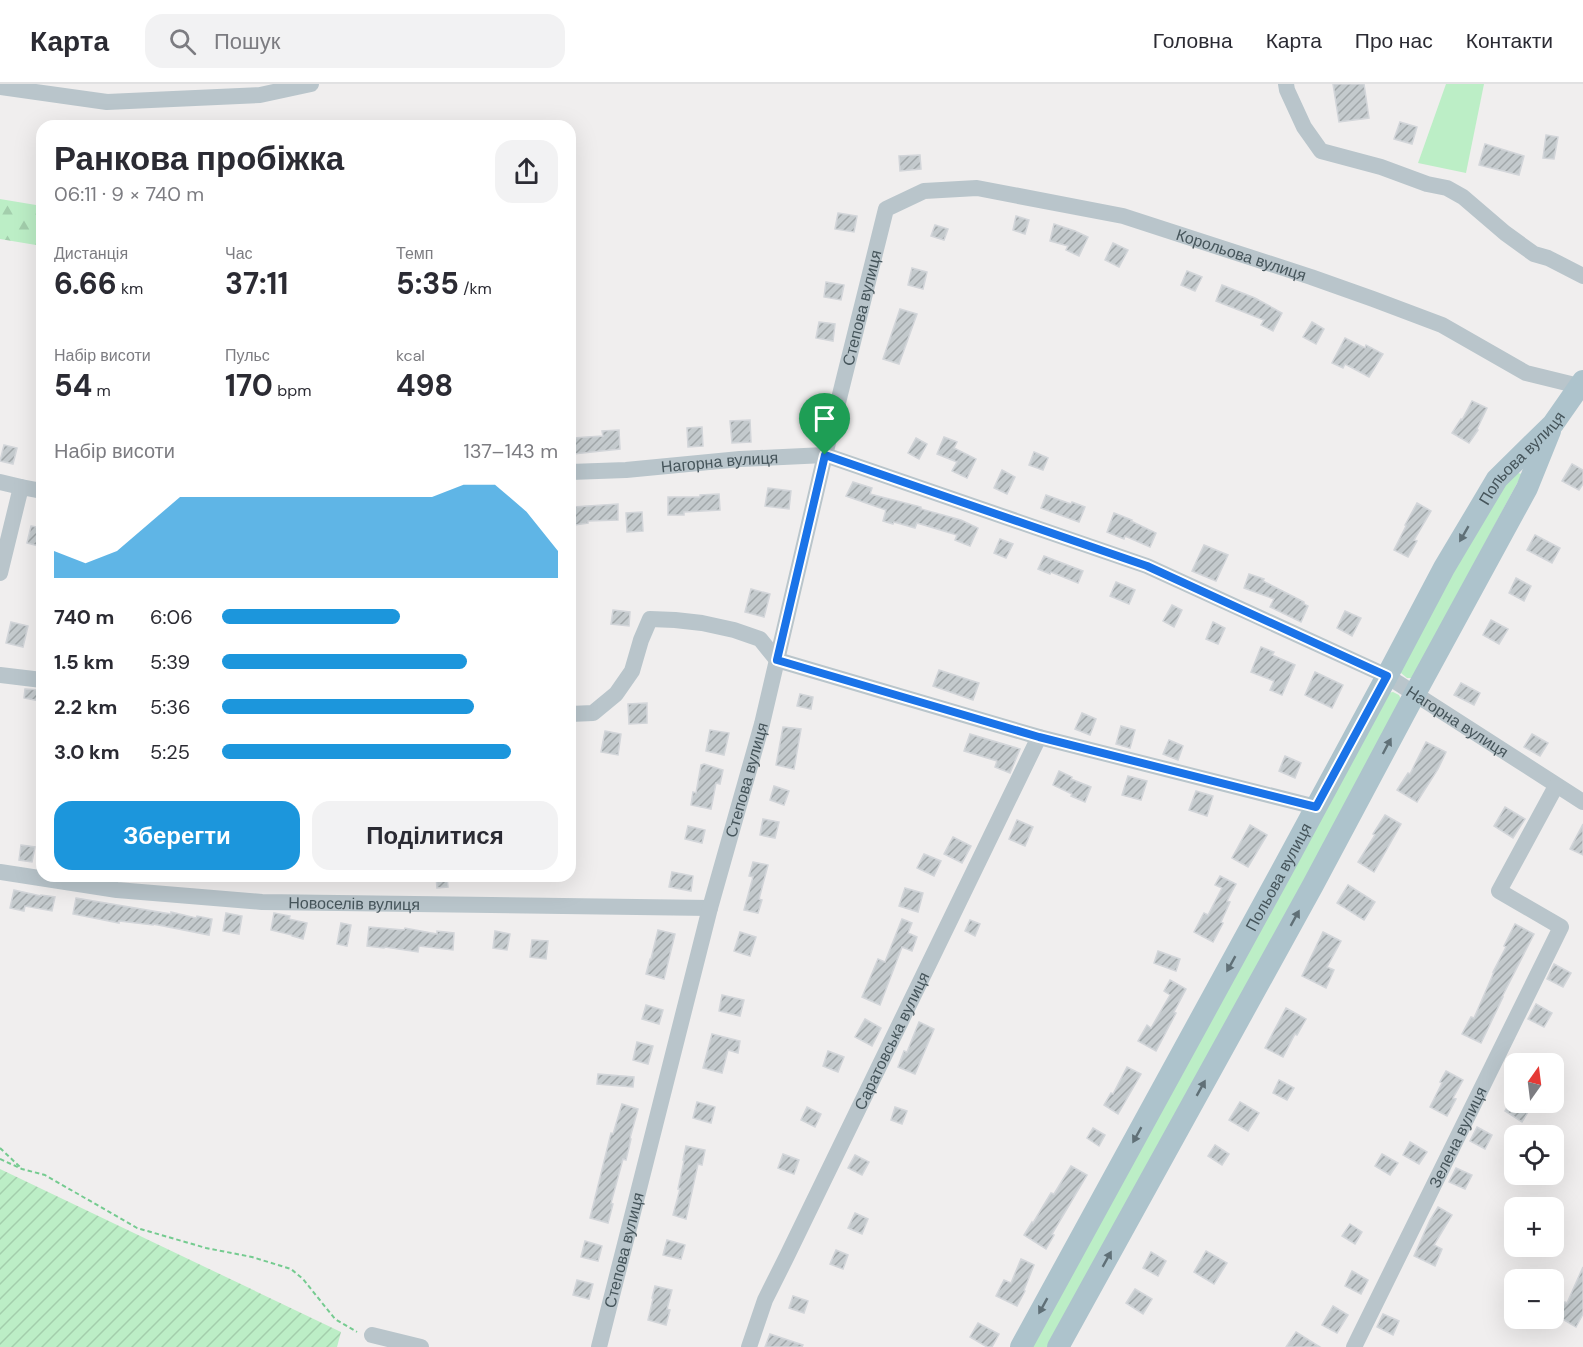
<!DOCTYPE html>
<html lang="uk">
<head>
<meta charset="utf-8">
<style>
  body { margin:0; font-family:"DM Sans",sans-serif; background:#f2f2f3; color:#2b2b33; height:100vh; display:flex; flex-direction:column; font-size:22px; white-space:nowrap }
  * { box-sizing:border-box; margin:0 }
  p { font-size:20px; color:#7c7c81 }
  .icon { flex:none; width:33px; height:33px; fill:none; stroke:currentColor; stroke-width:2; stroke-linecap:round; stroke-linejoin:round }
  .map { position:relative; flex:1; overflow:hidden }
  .sheet { position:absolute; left:36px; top:36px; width:540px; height:762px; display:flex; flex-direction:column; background:#fff; border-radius:18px; box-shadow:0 6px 24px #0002 }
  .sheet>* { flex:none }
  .needle { width:39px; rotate:14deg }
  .fabs { position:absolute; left:1504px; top:969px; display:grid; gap:12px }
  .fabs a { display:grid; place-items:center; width:60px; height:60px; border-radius:12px; background:#fff; box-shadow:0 6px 24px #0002; font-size:30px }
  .pin { position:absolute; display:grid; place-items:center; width:51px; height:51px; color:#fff; margin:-62px -26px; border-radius:50% 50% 50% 0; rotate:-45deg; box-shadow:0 0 6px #0007 }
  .pin .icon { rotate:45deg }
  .round { display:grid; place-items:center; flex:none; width:63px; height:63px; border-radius:18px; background:#f2f2f3 }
  .headline { display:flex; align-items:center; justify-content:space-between; height:102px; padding:0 18px }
  h1 { font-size:33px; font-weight:700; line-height:45px }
  .stats { display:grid; grid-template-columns:repeat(3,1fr); gap:9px; height:102px; padding:6px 18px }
  .stats div { display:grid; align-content:center }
  .stats b { font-size:30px; font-weight:700 }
  .stats small { font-size:16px; font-weight:400 }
  .stats p { font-size:16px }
  .chart { height:168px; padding:12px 18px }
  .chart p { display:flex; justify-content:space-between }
  .chart svg { width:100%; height:108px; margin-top:6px; fill:#1c96dc; opacity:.7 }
  .primary-button { display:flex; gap:12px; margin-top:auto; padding:12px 18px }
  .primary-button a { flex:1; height:69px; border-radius:18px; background:#1c96dc; color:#fff; font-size:24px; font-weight:700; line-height:69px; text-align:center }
  .primary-button a+a { background:#f2f2f3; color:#2b2b33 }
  ul { padding:0 18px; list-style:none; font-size:20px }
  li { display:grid; grid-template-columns:96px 72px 1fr; align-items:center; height:45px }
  li i { height:15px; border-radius:8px; background:#1c96dc }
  header { display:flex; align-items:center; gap:36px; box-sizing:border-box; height:84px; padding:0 30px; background:#fff; border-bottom:2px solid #e1e1e2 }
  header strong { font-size:28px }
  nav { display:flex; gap:33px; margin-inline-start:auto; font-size:21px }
  .search { width:420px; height:54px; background:#f2f2f3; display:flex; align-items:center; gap:15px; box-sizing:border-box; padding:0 21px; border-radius:18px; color:#7c7c81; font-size:22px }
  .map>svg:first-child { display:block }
</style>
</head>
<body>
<header>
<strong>Карта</strong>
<div class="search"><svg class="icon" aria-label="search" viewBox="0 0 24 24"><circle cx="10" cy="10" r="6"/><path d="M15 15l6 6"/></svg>Пошук</div>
<nav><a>Головна</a><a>Карта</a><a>Про нас</a><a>Контакти</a></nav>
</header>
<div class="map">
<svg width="1583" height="1263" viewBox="0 0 1583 1263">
  <defs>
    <pattern id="forest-firs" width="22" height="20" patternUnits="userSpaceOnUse" patternTransform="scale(1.5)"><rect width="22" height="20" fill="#bceec6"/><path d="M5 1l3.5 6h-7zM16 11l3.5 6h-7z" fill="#a3ceac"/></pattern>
    <pattern id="garden-furrows" width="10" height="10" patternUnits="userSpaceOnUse" patternTransform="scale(1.5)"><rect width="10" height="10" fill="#bceec6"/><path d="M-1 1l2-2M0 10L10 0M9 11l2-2" fill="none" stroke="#a3ceac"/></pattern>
    <pattern id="building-hatch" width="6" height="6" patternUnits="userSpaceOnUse" patternTransform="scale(1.5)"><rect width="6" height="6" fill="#c4cacd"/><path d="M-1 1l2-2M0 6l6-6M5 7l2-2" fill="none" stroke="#a1a7a9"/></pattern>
  </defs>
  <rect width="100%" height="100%" fill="#f0eeee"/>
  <!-- grass -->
  <g fill="#bceec6">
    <path d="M1446,0H1484L1466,89L1418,79Z"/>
    <path d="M1518,389L1522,390L1413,594H1407L1401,589L1400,585L1494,409Z"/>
    <path d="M1393,608L1399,611L1402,617L1049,1263H1028L1388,609Z"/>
  </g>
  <!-- forest -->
  <path fill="url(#forest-firs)" d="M0,115L42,122V162L0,155Z"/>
  <!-- garden -->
  <path fill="url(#garden-furrows)" d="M0,1085L341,1248L337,1263H0Z"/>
  <!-- building -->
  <g fill="url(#building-hatch)" stroke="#d2d5d9" stroke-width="1.5">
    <path d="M1333,0H1364L1369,34L1339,38Z"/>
    <path d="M1400,38L1417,43L1412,60L1394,55Z"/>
    <path d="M1546,51L1558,53L1554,75L1543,74Z"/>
    <path d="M1485,60L1524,72L1519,91L1479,81Z"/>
    <path d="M920,71L921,85L900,87L899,72Z"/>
    <path d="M838,129L857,132L854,148L835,145Z"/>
    <path d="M1016,132L1029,136L1025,150L1013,146Z"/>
    <path d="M1054,140L1075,147L1088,153L1079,172L1066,166L1068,162L1050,157Z"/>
    <path d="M935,141L948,145L944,156L931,152Z"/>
    <path d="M1113,159L1128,166L1119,183L1105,176Z"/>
    <path d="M912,184L927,188L923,205L908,201Z"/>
    <path d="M1187,187L1202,193L1195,207L1181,201Z"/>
    <path d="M826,198L844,201L841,216L824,213Z"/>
    <path d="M1222,201L1255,214L1282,229L1273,247L1261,241L1264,236L1216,217Z"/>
    <path d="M900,225L917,230L899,280L883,275Z"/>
    <path d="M819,238L835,240L833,257L816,254Z"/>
    <path d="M1312,238L1324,245L1316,260L1303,253Z"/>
    <path d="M1345,254L1365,264L1366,261L1383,270L1369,293L1345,280L1343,284L1332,279Z"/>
    <path d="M1472,317L1487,324L1477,345L1478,346L1469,359L1452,349L1461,335L1462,336Z"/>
    <path d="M750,336L751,358L732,359L730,337Z"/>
    <path d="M702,343L703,362L688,363L687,344Z"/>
    <path d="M619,346L620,365L574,370L573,354L603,352L602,347Z"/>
    <path d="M944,353L957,358L954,364L976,375L967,394L952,387L957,378L937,370Z"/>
    <path d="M916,354L927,360L919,375L908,369Z"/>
    <path d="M4,361L17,364L13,380L0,377Z"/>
    <path d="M1034,368L1048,374L1043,386L1029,381Z"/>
    <path d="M1572,380L1583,386V400L1579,406L1562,397Z"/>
    <path d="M1002,386L1015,393L1007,410L994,404Z"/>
    <path d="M853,398L872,404L870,410L921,423V425L961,436L978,444L970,462L955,456L957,451L917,439L915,444L894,438L893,440L883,437L886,426L846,412Z"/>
    <path d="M768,404L791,407L789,425L765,422Z"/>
    <path d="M719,410L720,426L684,428V431H668V413H700V411Z"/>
    <path d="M1046,411L1071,420L1072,418L1085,423L1079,438L1041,424Z"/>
    <path d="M1417,419L1431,427L1414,456L1417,457L1408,473L1394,466L1406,442L1405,441Z"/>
    <path d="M618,420V436L588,437V439L575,441L573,423Z"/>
    <path d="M642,428L643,447L627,448L626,429Z"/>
    <path d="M1114,429L1132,436L1131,437L1156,449L1150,463L1125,452L1124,455L1107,448Z"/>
    <path d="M31,442L42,444V463L27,459Z"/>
    <path d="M1535,451L1560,464L1552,479L1527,466Z"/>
    <path d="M1000,455L1013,460L1006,474L994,469Z"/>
    <path d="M1204,461L1228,471L1216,497L1192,487Z"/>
    <path d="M1044,472L1083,487L1078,499L1051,488L1050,490L1038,485Z"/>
    <path d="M1249,490L1264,495L1263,497L1304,518V520L1308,522L1301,538L1270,523L1274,515L1244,504Z"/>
    <path d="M1516,494L1531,502L1524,517L1509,509Z"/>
    <path d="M1116,498L1135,506L1129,520L1110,512Z"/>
    <path d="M751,505L770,510L764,533L745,528Z"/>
    <path d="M1172,521L1182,526L1174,543L1163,537Z"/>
    <path d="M613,526L630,528L629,542L611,540Z"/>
    <path d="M1345,527L1361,534L1352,552L1337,544Z"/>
    <path d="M1491,536L1508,545L1499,560L1483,551Z"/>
    <path d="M11,538L28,542L23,563L6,559Z"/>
    <path d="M1213,538L1225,544L1218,560L1206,555Z"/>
    <path d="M1261,563L1274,568L1272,571L1295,581L1282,611L1270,606L1274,597L1251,588Z"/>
    <path d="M939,586L979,599L973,616L933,602Z"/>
    <path d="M1315,588L1343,601L1332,624L1305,611Z"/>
    <path d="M1461,599L1480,609L1474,621L1454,611Z"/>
    <path d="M25,605L41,606L40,617L24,614Z"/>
    <path d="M800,610L813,613L811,625L797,622Z"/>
    <path d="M647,619V639L629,640L628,620Z"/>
    <path d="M1082,629L1096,635L1090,651L1075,645Z"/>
    <path d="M1121,642L1135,646L1130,664L1116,660Z"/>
    <path d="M783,643L801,645L794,685L776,681Z"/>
    <path d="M710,646L729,649L724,671L706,667Z"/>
    <path d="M605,647L621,650L618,671L601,668Z"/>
    <path d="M970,650L1020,665L1010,689L995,683L997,677L964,667Z"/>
    <path d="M1532,650L1548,659L1540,672L1524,663Z"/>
    <path d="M1169,656L1183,662L1178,676L1163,670Z"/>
    <path d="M1426,658L1446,668L1438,685L1417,718L1397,706L1408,689L1410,690Z"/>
    <path d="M1285,672L1301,679L1295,694L1279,687Z"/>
    <path d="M704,680L723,686L720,700L716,699L711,725L691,721L693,708L696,709L701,681Z"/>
    <path d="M1059,687L1072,693L1071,695L1091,703L1085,718L1071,712L1072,710L1053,701Z"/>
    <path d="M1128,692L1147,697L1141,716L1122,711Z"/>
    <path d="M774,702L789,707L784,721L770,716Z"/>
    <path d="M1196,707L1213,712L1207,732L1189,726Z"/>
    <path d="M1505,723L1525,735L1513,754L1494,742Z"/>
    <path d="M1385,731L1401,740L1374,788L1358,778L1375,751L1373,750Z"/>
    <path d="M763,735L779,738L775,754L760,751Z"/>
    <path d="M1017,736L1033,743L1025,762L1009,755Z"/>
    <path d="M1583,740V771L1570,765Z"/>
    <path d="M1250,741L1267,751L1248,783L1232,774Z"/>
    <path d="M688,742L705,746L702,759L685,755Z"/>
    <path d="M953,753L971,762L962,779L944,770Z"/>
    <path d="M21,761L35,763L32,778L19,776Z"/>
    <path d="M924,770L941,777L934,792L917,784Z"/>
    <path d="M753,778L768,781L759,815L762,816L758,829L744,826L753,793L749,792Z"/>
    <path d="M672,788L693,792L691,807L669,803Z"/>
    <path d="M436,792H447L448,803L437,804Z"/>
    <path d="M1220,792L1236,800L1227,817L1230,818L1221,838L1223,839L1213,858L1194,848L1204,829L1208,831L1222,804L1215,801Z"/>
    <path d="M1348,801L1375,818L1364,836L1337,819Z"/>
    <path d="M905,804L923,809L918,828L899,822Z"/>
    <path d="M14,806L41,812V811L55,813L52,827L25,822L24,827L10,824Z"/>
    <path d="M76,814L171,830V828L196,834L197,832L212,835L209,851L153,840V841L119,837V839L73,830Z"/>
    <path d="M226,829L242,832L239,850L223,847Z"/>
    <path d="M274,829L290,832L289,835L307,839L303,855L292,852V851L271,846Z"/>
    <path d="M902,835L912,839L908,849L917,853L912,867L902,863L880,921L862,913L878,875L885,878Z"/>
    <path d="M970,836L980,840L975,852L965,847Z"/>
    <path d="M341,839L351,841L347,862L337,860Z"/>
    <path d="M1515,840L1534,850L1502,913H1503L1481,959L1462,950L1471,933L1474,934L1494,888H1493L1506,863L1504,862Z"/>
    <path d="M369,843L404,846L405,844L437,850V847L454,849L453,866L419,862L418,868L385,863L384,864L367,862Z"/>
    <path d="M658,846L675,850L664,895L646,890L650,875H651Z"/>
    <path d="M495,847L510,850L507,866L493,864Z"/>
    <path d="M740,848L756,853L750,872L734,867Z"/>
    <path d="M1323,848L1341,857L1327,883L1334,886L1326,904L1302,892Z"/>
    <path d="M532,856L548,857L546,875L530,873Z"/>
    <path d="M1158,867L1180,875L1176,887L1154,879Z"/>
    <path d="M1554,880L1571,889L1563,903L1547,895Z"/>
    <path d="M1170,896L1186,905L1174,928L1176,929L1156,967L1138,957L1147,941L1151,944L1170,911L1164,907Z"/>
    <path d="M722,911L744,916L740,932L719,927Z"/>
    <path d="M1536,920L1552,929L1544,943L1528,935Z"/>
    <path d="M646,921L663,926L659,940L642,935Z"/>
    <path d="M1286,924L1306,935L1297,951L1295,950L1283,973L1265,964Z"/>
    <path d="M865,935L881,944L872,962L855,953Z"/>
    <path d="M919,938L934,945L915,990L898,983L904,967L907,968Z"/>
    <path d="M712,950L740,957L738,969L728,966L722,989L703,984Z"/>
    <path d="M637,958L653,962L648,980L633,976Z"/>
    <path d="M828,967L844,973L838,988L823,982Z"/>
    <path d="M1127,983L1141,990L1118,1030L1104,1021L1111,1009L1113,1010Z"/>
    <path d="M1446,987L1463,996L1453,1014L1456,1015L1447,1032L1430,1023L1442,999L1440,998Z"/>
    <path d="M598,990L634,993L633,1003L597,1000Z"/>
    <path d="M1279,996L1294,1004L1287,1016L1273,1009Z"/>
    <path d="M697,1018L715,1023L711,1039L693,1034Z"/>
    <path d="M1240,1018L1259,1029L1248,1047L1229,1036Z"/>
    <path d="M1510,1018H1524L1531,1023L1522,1038L1505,1027Z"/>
    <path d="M622,1020L638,1025L630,1054L631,1055L626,1076L623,1075L611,1119L613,1120L608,1139L590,1134L611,1049L613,1050Z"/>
    <path d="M807,1023L821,1030L815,1043L801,1036Z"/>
    <path d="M895,1023L907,1027L902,1040L891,1036Z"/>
    <path d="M1477,1043L1492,1051L1485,1065L1470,1057Z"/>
    <path d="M1093,1044L1105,1051L1099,1062L1087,1054Z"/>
    <path d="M1410,1058L1427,1068L1419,1080L1403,1071Z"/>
    <path d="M1215,1061L1229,1070L1222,1081L1208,1072Z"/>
    <path d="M686,1062L705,1066L702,1081L698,1080L686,1135L673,1131L680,1105H678L684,1077L683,1076Z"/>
    <path d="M783,1070L799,1076L794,1090L778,1084Z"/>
    <path d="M1382,1070L1398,1079L1390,1091L1375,1082Z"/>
    <path d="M855,1071L869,1078L862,1091L848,1084Z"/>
    <path d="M1071,1082L1087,1091L1052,1150L1054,1151L1046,1165L1024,1151L1032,1138L1033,1139L1051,1109L1054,1110Z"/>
    <path d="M1456,1084L1472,1091L1465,1105L1449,1098Z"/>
    <path d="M1438,1123L1452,1131L1434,1161L1442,1165L1435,1182L1414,1172L1430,1136Z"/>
    <path d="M855,1129L868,1135L862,1150L848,1144Z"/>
    <path d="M1350,1140L1362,1148L1355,1160L1342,1152Z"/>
    <path d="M667,1156L685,1161L681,1175L663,1171Z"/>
    <path d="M585,1157L602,1162L598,1177L581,1173Z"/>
    <path d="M836,1166L848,1171L843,1185L830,1180Z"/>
    <path d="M1206,1167L1227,1179L1214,1200L1194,1188Z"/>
    <path d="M1151,1168L1166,1177L1158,1192L1143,1184Z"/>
    <path d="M1021,1175L1034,1181L1024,1206L1025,1207L1017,1222L996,1212L1004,1196L1011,1199Z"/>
    <path d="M1583,1183V1230L1576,1243L1557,1232L1565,1218L1567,1219Z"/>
    <path d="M1352,1187L1368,1196L1361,1210L1345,1202Z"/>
    <path d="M577,1196L593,1200L589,1215L573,1211Z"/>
    <path d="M655,1202L672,1206L667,1225L670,1226L666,1241L648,1236L653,1215L652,1214Z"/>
    <path d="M1135,1205L1152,1215L1143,1230L1126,1219Z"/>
    <path d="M793,1212L808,1217L804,1229L789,1224Z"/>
    <path d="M1333,1222L1348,1231L1337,1249L1322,1241Z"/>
    <path d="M1383,1230L1399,1237L1393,1251L1377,1243Z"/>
    <path d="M978,1239L999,1250L992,1263H987L970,1253Z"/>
    <path d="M1296,1248L1320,1263H1286Z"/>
    <path d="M770,1250L803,1261L802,1263H765Z"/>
  </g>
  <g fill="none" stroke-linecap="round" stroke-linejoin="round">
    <!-- path -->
    <g stroke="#75cb90" stroke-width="2" stroke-dasharray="4.5 3" stroke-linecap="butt">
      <path d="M0,1064L20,1083"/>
      <path d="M0,1075L22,1085L45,1091L137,1144L206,1164L252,1173L291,1185L303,1195L335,1235L357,1248"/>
    </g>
    <!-- minor -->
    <g stroke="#b9c5cb" stroke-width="16">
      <path d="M1286,0L1287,6L1304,43L1321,67L1381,83L1427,100L1447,104L1463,113L1505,149L1534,170L1548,174L1583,192"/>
      <path d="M0,3L107,18L260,11L311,0"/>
      <path id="s1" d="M570,388L626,386L740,375L825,371L1147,482L1387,592L1583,718"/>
      <path d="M0,398L21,403L42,407"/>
      <path d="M0,489L21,403"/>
      <path d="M0,591L42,596"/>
      <path d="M570,630L593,629L616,610L632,587L641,556L650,535L675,536L702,539L734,546L760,555L777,576L1039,653L1316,723"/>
      <path id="s2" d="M0,788L117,806L262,818L710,824"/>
      <path d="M372,1251L421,1263"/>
      <path id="s3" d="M599,1263L710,824L762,640L825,371L886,125L924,107L977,104L1123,132L1311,193L1373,215L1442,241L1526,289L1579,302L1583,305"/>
      <path id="s4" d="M749,1263L765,1216L787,1172L1039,653"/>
      <path id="s5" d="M1354,1263L1561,843L1499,807L1556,702"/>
    </g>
    <!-- major -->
    <g stroke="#adc3cc" stroke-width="22">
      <path id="s6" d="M1021,1263L1281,788L1387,592L1444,484L1497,395L1553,340L1583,297"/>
      <path d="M1058,1263L1313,801L1418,604L1527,404L1550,347"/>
    </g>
  </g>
  <!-- one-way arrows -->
  <defs><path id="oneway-solid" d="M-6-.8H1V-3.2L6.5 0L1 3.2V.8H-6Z" transform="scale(1.5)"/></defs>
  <g fill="#607077">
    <use href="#oneway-solid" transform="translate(1464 450) rotate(120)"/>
    <use href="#oneway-solid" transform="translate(1387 662) rotate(-62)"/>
    <use href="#oneway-solid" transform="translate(1295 834) rotate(-61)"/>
    <use href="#oneway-solid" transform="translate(1231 880) rotate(119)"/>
    <use href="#oneway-solid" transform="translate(1201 1004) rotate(-61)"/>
    <use href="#oneway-solid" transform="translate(1137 1051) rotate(119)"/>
    <use href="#oneway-solid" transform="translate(1107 1175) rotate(-61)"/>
    <use href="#oneway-solid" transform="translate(1043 1222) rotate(119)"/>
  </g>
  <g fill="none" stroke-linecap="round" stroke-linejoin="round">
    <defs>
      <path id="route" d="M825,371L1147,482L1387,592L1316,723L1039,653L777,576Z"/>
    </defs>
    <!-- route casing -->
    <use href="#route" stroke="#fff" stroke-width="12"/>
    <!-- route -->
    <use href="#route" stroke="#1a73e8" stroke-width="8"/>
  </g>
  <g text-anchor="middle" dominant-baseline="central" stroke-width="4.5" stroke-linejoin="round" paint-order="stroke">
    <!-- street labels -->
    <g font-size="16" fill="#46555b" stroke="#fff">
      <text stroke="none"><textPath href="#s3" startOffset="1542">Корольова вулиця</textPath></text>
      <text stroke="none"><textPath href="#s3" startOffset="1072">Степова вулиця</textPath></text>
      <text stroke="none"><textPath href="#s1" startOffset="150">Нагорна вулиця</textPath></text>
      <text stroke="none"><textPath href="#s6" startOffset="1022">Польова вулиця</textPath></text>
      <text stroke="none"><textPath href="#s1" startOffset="944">Нагорна вулиця</textPath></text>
      <text stroke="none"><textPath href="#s3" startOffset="586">Степова вулиця</textPath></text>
      <text stroke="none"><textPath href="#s6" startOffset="536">Польова вулиця</textPath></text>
      <text stroke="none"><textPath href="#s2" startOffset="356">Новоселів вулиця</textPath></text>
      <text stroke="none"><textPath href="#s4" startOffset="338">Саратовська вулиця</textPath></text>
      <text stroke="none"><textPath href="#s5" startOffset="234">Зелена вулиця</textPath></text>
      <text stroke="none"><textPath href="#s3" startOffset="100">Степова вулиця</textPath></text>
    </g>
  </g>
</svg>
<div class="fabs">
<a><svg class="needle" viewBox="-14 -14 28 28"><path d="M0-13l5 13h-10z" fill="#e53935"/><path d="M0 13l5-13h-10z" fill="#7c7c81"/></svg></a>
<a><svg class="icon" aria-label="locate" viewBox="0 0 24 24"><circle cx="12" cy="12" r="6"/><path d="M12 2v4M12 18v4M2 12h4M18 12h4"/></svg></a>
<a>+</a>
<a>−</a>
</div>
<div class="pin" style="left:825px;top:371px;background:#1e9e55"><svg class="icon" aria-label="arrive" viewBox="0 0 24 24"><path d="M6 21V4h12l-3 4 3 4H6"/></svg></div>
<section class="sheet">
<div class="headline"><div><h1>Ранкова пробіжка</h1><p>06:11 · 9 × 740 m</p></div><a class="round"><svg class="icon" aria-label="share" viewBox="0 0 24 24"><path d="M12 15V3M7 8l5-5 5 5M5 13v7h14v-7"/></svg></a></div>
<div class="stats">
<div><p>Дистанція</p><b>6.66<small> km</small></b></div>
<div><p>Час</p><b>37:11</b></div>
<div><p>Темп</p><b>5:35<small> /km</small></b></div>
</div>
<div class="stats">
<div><p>Набір висоти</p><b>54<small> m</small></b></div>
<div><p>Пульс</p><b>170<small> bpm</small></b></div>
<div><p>kcal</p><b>498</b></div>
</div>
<div class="chart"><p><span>Набір висоти</span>137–143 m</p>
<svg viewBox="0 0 160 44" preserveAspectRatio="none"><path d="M0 44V33L10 38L20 33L30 22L40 11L50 11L60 11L70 11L80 11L90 11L100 11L110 11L120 11L130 6L140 6L150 17L160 33V44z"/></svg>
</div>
<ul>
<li><b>740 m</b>6:06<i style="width:53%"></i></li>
<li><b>1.5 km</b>5:39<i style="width:73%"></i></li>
<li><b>2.2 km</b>5:36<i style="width:75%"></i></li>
<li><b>3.0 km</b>5:25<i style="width:86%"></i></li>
</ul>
<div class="primary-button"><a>Зберегти</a><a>Поділитися</a></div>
</section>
</div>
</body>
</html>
